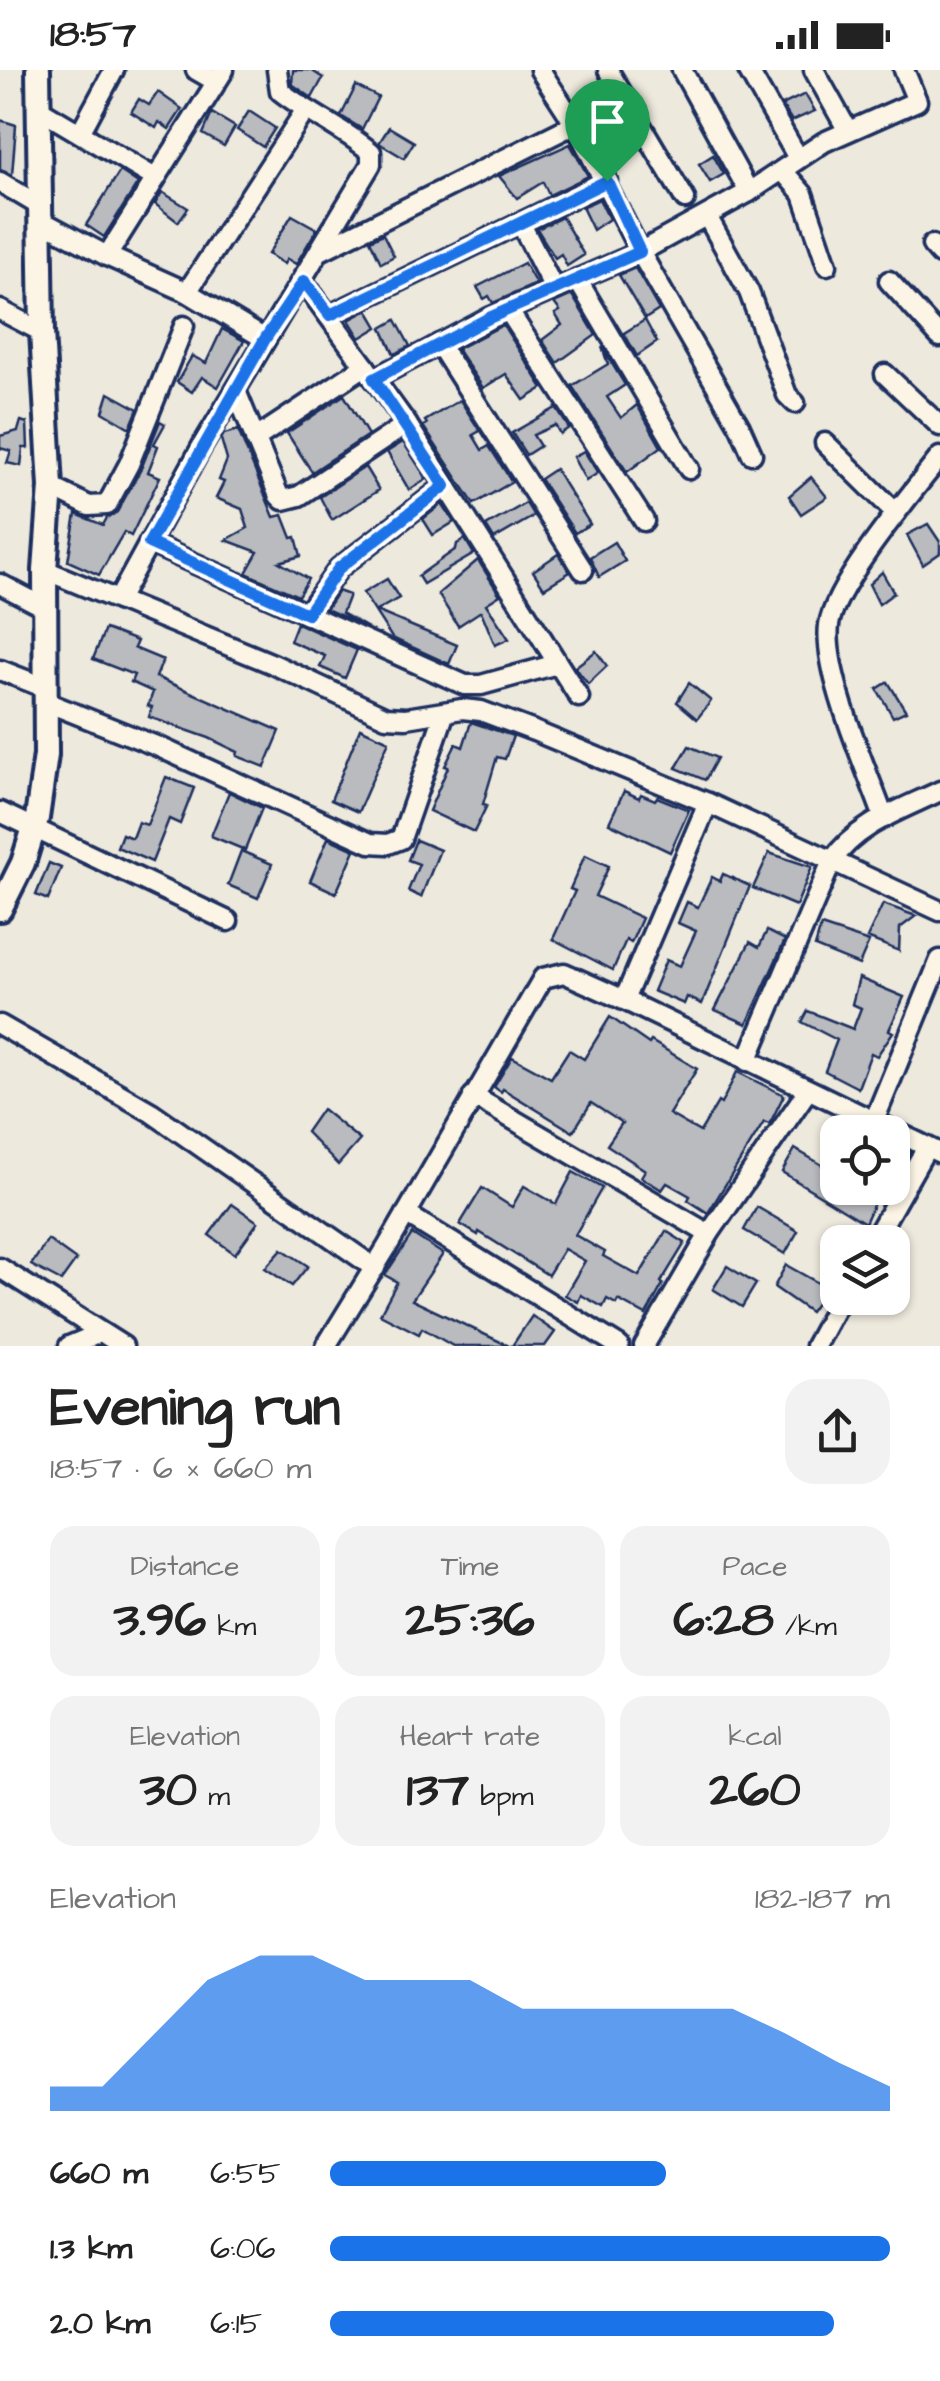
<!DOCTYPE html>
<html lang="en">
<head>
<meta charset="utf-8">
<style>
  body { margin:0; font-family:"Architects Daughter",sans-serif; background:#f2f2f2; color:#222; height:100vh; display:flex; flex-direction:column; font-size:38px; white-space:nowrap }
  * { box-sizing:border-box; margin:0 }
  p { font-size:32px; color:#767676 }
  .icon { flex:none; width:55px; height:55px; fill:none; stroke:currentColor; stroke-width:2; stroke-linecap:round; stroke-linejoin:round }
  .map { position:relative; height:1276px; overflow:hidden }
  .side { display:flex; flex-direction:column; background:#fff; flex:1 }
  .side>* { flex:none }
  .controls { position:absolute; left:820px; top:1045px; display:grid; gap:20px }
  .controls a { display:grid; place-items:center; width:90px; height:90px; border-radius:20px; background:#fff; box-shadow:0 2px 8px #0004; font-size:50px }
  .pin { position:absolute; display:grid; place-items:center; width:85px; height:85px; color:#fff; margin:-102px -42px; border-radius:50% 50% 50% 0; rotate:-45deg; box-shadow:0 0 10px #0007 }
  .pin .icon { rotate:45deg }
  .round { display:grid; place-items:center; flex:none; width:105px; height:105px; border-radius:30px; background:#f2f2f2 }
  .headline { display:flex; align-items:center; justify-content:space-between; height:170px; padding:0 50px }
  h1 { font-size:55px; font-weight:800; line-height:75px }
  .stats { display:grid; grid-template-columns:repeat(3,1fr); gap:15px; height:170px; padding:10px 50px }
  .stats div { display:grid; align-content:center; border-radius:25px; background:#f2f2f2; text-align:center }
  .stats b { font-size:50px; font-weight:800 }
  .stats small { font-size:28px; font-weight:400 }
  .stats p { font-size:28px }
  .chart { height:280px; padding:20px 50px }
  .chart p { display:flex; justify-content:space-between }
  .chart svg { width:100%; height:180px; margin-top:10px; fill:#1a73e8; opacity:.7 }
  ul { padding:0 50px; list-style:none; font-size:32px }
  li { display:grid; grid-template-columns:160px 120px 1fr; align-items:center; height:75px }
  li i { height:25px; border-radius:12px; background:#1a73e8 }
  .status { display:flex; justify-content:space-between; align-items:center; height:70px; padding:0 50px; background:#fff; direction:ltr }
  .status svg { height:28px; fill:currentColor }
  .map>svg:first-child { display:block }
</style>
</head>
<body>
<div class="status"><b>18:57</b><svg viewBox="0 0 49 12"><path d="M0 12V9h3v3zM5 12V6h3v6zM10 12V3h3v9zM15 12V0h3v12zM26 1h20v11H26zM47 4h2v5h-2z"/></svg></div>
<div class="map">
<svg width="940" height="1276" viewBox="0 0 940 1276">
  <rect width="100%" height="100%" fill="#eee9dd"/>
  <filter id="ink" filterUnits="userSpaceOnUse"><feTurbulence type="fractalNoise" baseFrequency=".01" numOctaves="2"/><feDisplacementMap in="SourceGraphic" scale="20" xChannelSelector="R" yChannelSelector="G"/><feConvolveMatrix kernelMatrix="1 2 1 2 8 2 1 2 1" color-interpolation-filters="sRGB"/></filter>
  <g filter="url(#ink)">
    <!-- building -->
    <g fill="#babbbe" stroke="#1b2f5e" stroke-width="2.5">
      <path d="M293,0H311L323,8L312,28L292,14Z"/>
      <path d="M356,16L378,27L362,59L341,46Z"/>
      <path d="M158,22L182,39L169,59L159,52L156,58L131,42L139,29L149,35Z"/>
      <path d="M805,24L815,41L792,51L782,35Z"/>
      <path d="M249,41L275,58L263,77L237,60Z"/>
      <path d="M212,43L235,57L224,76L203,64Z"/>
      <path d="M0,50L16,55L12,105L0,100Z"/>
      <path d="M389,57L414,72L404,88L379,73Z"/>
      <path d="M570,74L588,106L549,125L543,112L517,128L499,106Z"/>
      <path d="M713,85L724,104L710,112L699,94Z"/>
      <path d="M120,101L138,113L104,167L86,155Z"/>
      <path d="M162,122L188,138L178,152L155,134Z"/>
      <path d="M599,129L609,149L593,160L582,137Z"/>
      <path d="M292,145L317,159L296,194L287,189L284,194L268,184Z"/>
      <path d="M562,147L584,185L567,196L561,184L555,188L537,159Z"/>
      <path d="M383,164L394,186L381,193L370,170Z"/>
      <path d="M524,193L536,214L493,233L489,226L484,229L477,217Z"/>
      <path d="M635,198L659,240L645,249L619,205Z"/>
      <path d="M572,225L596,265L557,293L542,270L562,255L555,244L560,241L554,233Z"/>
      <path d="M368,240L378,257L360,268L349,250Z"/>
      <path d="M396,250L410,276L394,284L382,258Z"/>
      <path d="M645,250L657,272L637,286L624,263Z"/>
      <path d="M503,255L543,318L524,330L506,304L483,318L457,279Z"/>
      <path d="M222,259L244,271L218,317L202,307L192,322L177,312L192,286L206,293Z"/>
      <path d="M602,277L625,315L607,327L621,348L637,335L661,377L627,402L572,316L608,294Z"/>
      <path d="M109,323L138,339L130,358L103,342Z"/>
      <path d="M344,325L368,365L312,402L287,363Z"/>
      <path d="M460,330L480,361L473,365L482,380L489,376L512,412L474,434L423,356L427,354L425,351Z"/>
      <path d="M556,338L569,358L560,364L555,355L533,365L540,376L526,385L512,363Z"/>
      <path d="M21,351L27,353L28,378H23L21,396L7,393L11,381L0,378V366L18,361Z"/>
      <path d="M160,351L165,354L154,374L158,376L148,402L160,407L131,466L124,462L99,505L68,491L76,444L103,455L107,448L117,442L141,399Z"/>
      <path d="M238,360L274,447L283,445L292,468L296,467L301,486L279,492L308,509L298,526L246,503L258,482L226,470L248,458L242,439L216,428L224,412L219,410L227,390L221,369L224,364Z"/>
      <path d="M403,372L427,409L409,420L387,382Z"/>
      <path d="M584,381L598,403L586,411L573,387Z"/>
      <path d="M365,397L379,420L332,450L320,427Z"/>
      <path d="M555,399L590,454L575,463L540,409Z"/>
      <path d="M811,407L827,427L801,444L789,426Z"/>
      <path d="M526,433L534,446L494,469L486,456Z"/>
      <path d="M442,434L454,452L433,465L423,449Z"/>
      <path d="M928,454L940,472V483L923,495L907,465Z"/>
      <path d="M465,469L474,484L423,514L418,506L456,479L457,474Z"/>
      <path d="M614,472L625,491L599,507L590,487Z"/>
      <path d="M558,484L570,502L544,518L533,501Z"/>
      <path d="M478,490L500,525L486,534L509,569L495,575L481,541L458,556L438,524Z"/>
      <path d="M882,502L894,523L879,534L869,514Z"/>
      <path d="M387,509L399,528L376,541L457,575L449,594L392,568L363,523Z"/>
      <path d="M338,521L349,525L342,543L368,558L326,539Z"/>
      <path d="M297,553L357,580L345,608L320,597L325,586L290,571Z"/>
      <path d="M105,559L137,571L134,578L163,590L156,607L280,661L265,697L237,686L238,682L209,668L149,647L152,637L148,636L153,622L131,612L134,605L93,589Z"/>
      <path d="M596,581L607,596L588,614L575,597Z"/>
      <path d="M888,612L906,641L893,647L877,619Z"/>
      <path d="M689,613L711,631L697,649L677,632Z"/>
      <path d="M471,652L513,666L505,689L497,687L483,734L487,735L474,762L429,741L448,697L445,696L456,674L463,677Z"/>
      <path d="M360,658L389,671L358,742L331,730Z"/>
      <path d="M689,676L717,688L705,710L676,698Z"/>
      <path d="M166,707L194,718L180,754L169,749L152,792L117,777L122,764L132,768L138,752L147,755Z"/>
      <path d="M624,721L639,728L641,724L655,730L657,727L689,740L670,782L609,753Z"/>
      <path d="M229,722L262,738L245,780L211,766Z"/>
      <path d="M328,768L355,780L336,823L310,811Z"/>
      <path d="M416,770L440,780L421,827L408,821L419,794L408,790Z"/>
      <path d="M241,781L272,794L258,828L228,815Z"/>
      <path d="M769,783L812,797L796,836L753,818Z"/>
      <path d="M585,785L609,796L595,826L642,848L631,873L626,870L613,900L553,869L575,821L570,819Z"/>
      <path d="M49,793L61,798L48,830L36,825Z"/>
      <path d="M723,804L750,816L702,934L687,927L684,934L653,921L666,890L680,896L696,861L678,853L687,832L698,837L712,807L720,811Z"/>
      <path d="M883,834L916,846L900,858L899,881L867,868Z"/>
      <path d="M821,856L869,872L859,895L815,877Z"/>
      <path d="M767,861L785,870L747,954L715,940L750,872L759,877Z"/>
      <path d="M859,908L904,927L889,960L893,962L877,986L871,983L858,1018L825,1001L837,970L802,952L808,941L853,959L861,938L852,934Z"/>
      <path d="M610,947L649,974L651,971L697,999L669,1044L700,1062L718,1032L721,1034L737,1002L784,1025L771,1051L769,1054L764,1052L708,1143L688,1130L690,1126L667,1113L662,1120L641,1107L645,1100L607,1075L622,1053L591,1033L573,1062L503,1019L501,1022L494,1017L512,987L551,1008L569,980L584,989Z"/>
      <path d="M322,1039L360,1070L338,1095L306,1062Z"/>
      <path d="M795,1079L834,1102L825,1118H847L874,1133L865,1153L782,1102Z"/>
      <path d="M573,1102L602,1118L575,1165L605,1182L603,1186L639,1206L666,1161L685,1173L661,1212L663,1214L646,1245L618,1230L616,1234L607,1229L603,1237L581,1225L578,1232L565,1225L585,1191L564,1179L548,1205L479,1162L478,1165L460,1154L482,1118L512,1137L524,1116L556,1134Z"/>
      <path d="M232,1134L258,1152L235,1184L209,1165Z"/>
      <path d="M757,1137L798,1161L785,1184L744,1160Z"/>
      <path d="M412,1164L443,1184L412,1230L509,1276H453L422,1258L419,1264L380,1244L397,1212L385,1205Z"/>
      <path d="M48,1170L76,1190L61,1211L31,1195Z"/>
      <path d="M282,1179L308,1196L292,1216L265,1198Z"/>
      <path d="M786,1195L827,1218L810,1242L774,1217Z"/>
      <path d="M727,1196L756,1214L742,1237L713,1219Z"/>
      <path d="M532,1246L555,1262L545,1276H512Z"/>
    </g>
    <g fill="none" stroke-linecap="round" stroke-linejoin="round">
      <defs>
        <g id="street">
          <path d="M196,0L215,11"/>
          <path d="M540,0L575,54"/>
          <path d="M608,0L685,129"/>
          <path d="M682,0L749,122"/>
          <path d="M748,0L798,88"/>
          <path d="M814,0L848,61"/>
          <path d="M39,39L155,108"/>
          <path d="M80,63L114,0"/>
          <path d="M783,101L803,124L827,195"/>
          <path d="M0,112L40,136"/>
          <path d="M707,146L749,222L787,325L795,333"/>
          <path d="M40,150L107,186L187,222L265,269"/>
          <path d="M521,154L554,219"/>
          <path d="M932,175L940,184"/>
          <path d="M320,181L575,54L640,182L740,357L752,384"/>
          <path d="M107,186L224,0"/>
          <path d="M577,209L689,399"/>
          <path d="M303,211L407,354L579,627"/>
          <path d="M889,211L940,267"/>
          <path d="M187,222L305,41"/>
          <path d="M0,240L42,262"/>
          <path d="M508,240L644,451"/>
          <path d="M330,245L607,111"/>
          <path d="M439,274L583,500"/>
          <path d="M885,304L940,356"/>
          <path d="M374,309L489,248L640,182L749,122L824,72L917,31L904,0"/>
          <path d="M236,321L279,426L283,430L299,426L407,354"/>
          <path d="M255,369L365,296"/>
          <path d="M825,373L896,443"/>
          <path d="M51,417L89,436L107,435L129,394L184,256"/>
          <path d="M149,473L465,615H481L557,594"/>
          <path d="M45,500L273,594L386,647L406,648L462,639L481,641L534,661L708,733L940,841"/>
          <path d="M0,514L46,538"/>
          <path d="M118,530L202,376L371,94V82C343,58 309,44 280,21L277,0"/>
          <path d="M307,544L339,498L445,416"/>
          <path d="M0,600L46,618"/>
          <path d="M46,632L159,677L370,773L388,774L401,769L445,642"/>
          <path d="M0,742L228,851"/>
          <path d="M884,748C867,699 823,604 829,555C835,514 912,423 940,387"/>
          <path d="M624,930L708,733"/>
          <path d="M0,955L151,1042L375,1198"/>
          <path d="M747,991L832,791C857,754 901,740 940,721"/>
          <path d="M473,1026L709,1164"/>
          <path d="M874,1051L940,890"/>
          <path d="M406,1144L619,1276"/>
          <path d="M873,1172L927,1077"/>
          <path d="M0,1198L123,1276"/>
          <path d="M69,1276L100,1263"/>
          <path d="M326,1276L387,1177L543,908L564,903L624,930L940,1083"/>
          <path d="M644,1276L709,1164L808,1020"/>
          <path d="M815,1276L841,1228"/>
        </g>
        <path id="secondary" d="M0,839L23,793L37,748L46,685L45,500L51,417L42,262L38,0"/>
      </defs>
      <!-- street casing -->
      <use href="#street" stroke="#1b2f5e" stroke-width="25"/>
      <!-- secondary casing -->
      <use href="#secondary" stroke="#1b2f5e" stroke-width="30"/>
      <!-- street -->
      <use href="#street" stroke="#fcf5e5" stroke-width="18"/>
      <!-- secondary -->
      <use href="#secondary" stroke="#fcf5e5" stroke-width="22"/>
    </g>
  </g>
  <g fill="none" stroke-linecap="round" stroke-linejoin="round" filter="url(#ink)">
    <defs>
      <path id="route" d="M607,111L640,182L489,248L374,309L445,416L339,498L307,544L149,473L265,269L304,211L330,245Z"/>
    </defs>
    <!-- route casing -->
    <use href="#route" stroke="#fff" stroke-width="20"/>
    <!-- route -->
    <use href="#route" stroke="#1a73e8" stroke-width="12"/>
  </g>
</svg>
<div class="controls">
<a><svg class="icon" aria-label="locate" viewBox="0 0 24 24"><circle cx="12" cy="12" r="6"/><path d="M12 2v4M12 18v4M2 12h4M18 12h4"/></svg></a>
<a><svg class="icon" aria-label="layers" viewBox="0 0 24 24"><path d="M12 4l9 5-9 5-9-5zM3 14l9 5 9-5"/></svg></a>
</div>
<div class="pin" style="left:607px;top:111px;background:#1e9e55"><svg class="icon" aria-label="arrive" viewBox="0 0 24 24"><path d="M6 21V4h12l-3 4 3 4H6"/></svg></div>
</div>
<section class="side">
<div class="headline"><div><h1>Evening run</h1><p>18:57 · 6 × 660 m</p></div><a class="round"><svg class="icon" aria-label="share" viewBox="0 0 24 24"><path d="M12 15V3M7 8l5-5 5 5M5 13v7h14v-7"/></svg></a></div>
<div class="stats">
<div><p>Distance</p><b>3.96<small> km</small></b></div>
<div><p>Time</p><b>25:36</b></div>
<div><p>Pace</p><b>6:28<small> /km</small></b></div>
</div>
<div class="stats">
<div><p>Elevation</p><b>30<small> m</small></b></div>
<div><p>Heart rate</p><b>137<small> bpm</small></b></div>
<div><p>kcal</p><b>260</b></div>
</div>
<div class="chart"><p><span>Elevation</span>182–187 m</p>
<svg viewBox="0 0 160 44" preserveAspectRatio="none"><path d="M0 44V38L10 38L20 25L30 12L40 6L50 6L60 12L70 12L80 12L90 19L100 19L110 19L120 19L130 19L140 25L150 32L160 38V44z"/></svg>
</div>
<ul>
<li><b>660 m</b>6:55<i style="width:60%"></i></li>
<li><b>1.3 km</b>6:06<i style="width:100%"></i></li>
<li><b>2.0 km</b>6:15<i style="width:90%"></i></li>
</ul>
</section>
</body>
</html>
